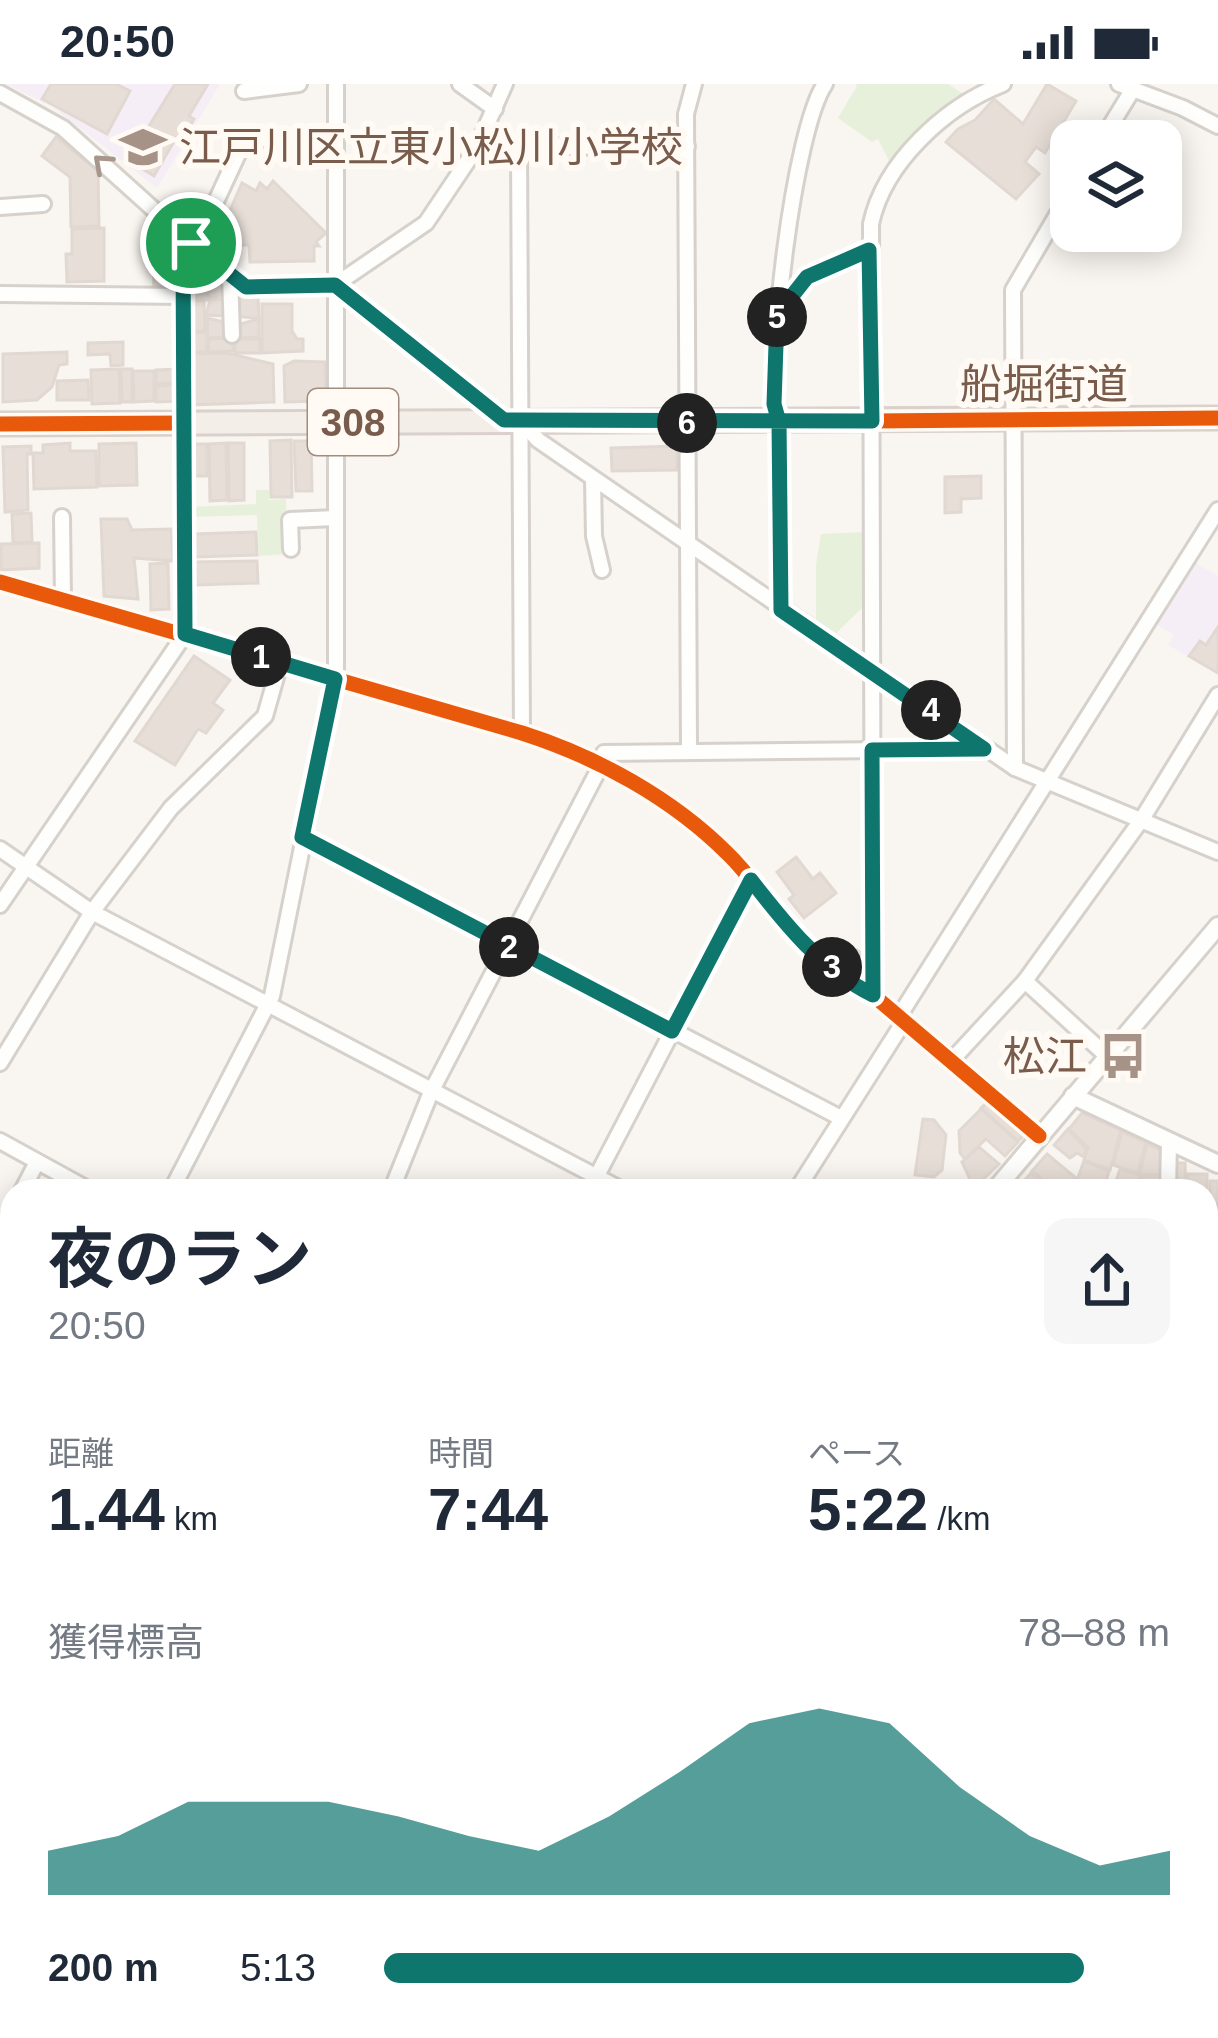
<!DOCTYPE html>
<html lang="ja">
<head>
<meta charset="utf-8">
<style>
  body { margin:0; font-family:Arial,"Noto Sans JP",sans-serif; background:#f6f6f7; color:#1f2937; height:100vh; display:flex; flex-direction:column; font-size:45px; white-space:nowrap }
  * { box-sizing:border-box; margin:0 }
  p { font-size:39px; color:#747a83 }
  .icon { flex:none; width:66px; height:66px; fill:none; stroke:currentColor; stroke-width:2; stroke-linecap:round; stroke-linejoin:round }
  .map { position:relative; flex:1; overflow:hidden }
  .side { position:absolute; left:0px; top:1095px; width:1218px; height:861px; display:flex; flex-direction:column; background:#fff; border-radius:36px 36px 0 0; box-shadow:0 6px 30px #0003 }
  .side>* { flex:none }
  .buttons { position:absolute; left:1050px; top:36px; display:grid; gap:24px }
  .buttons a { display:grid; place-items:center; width:132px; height:132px; border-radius:24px; background:#fff; box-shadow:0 6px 30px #0003; font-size:60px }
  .pin { position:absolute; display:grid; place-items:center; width:102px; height:102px; color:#fff; margin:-51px; border:6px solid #fff; border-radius:50%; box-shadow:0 3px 12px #0007 }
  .km { position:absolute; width:60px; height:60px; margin:-30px; border-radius:50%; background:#222; color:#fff; font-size:33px; line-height:60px; text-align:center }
  .round { display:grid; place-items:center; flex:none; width:126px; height:126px; border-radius:24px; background:#f6f6f7 }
  .headline { display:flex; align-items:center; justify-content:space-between; height:204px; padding:0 48px }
  h1 { font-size:66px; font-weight:700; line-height:90px }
  .metrics { display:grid; grid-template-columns:repeat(3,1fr); gap:18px; height:204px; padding:12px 48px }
  .metrics div { display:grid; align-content:center }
  .metrics b { font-size:60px; font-weight:700 }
  .metrics small { font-size:33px; font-weight:400 }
  .metrics p { font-size:33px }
  .chart { height:336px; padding:24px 48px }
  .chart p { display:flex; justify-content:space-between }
  .chart svg { width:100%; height:216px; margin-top:12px; fill:#0f766e; opacity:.7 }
  ul { padding:0 48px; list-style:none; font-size:39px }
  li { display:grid; grid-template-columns:192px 144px 1fr; align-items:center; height:90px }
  li i { height:30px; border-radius:15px; background:#0f766e }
  .status { display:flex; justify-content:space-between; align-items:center; height:84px; padding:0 60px; background:#fff; direction:ltr }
  .status svg { height:33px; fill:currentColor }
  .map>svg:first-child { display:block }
</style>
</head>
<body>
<div class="status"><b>20:50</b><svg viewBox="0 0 49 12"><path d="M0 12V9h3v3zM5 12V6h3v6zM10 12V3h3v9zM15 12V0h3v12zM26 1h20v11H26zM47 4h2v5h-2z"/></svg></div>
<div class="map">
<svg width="1218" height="1954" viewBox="0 0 1218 1954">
  <rect width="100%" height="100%" fill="#f9f5f0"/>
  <!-- education -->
  <g fill="#f6eef6">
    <path d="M6,0H220L157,104L53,23Z"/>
    <path d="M1196,479L1218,492V589L1168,561L1174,551L1157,541Z"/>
  </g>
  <!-- green -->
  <g fill="#e7f0db">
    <path d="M855,0H948L966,12L899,73L889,77L878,55L872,58L838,34L857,2Z"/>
    <path d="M256,406H269V416L286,415L287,470L259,472L257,431L189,433L190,423L256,420Z"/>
    <path d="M865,448V521L832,553L816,542V481L821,450Z"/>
  </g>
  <!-- building -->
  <g fill="#e6ded7" stroke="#e2d8d2" stroke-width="3">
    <path d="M51,0H116L130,7L107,50L42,15Z"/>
    <path d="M175,0H208L189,32L194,35L181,57L176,54L154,92L128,76Z"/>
    <path d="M1047,0L1076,17L1045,69L1036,63L1025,78L1039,90L1016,115L946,58L958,45L975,36L994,15L1023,40Z"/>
    <path d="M56,53L98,87L99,142L71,143L70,93L42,72Z"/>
    <path d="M273,97L326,149L316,158L319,162H314V177L250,178L249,161H233L219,152L242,99L256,107L260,99L267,105Z"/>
    <path d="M104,144V197L67,198L66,170H72V145Z"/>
    <path d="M177,164L178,205L154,206L153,165Z"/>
    <path d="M200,175L201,183L207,185V196L188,197V176Z"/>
    <path d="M209,196H227V210L209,215Z"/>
    <path d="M207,197L208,216L189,217L188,198Z"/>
    <path d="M258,212L259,235L236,232V213Z"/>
    <path d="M225,215V232L206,231L210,216Z"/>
    <path d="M189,217H204L205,247H190Z"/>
    <path d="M262,220H292V247L297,255H303V267L262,269Z"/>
    <path d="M207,234L224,238L228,253L208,254Z"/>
    <path d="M259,235V253L237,254V241Z"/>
    <path d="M207,248V268H190L189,249Z"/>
    <path d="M233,254V267L209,268L208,255Z"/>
    <rect x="235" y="255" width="25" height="14"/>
    <path d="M123,258V281L111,282L110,270L88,271V259Z"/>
    <path d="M67,268V280L59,281L52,303L37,316L3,318V270Z"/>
    <path d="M227,269L273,280L274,318L191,321L190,270Z"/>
    <path d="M294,277L325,278L326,317L285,318L284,282Z"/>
    <path d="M119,285L120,319L92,320L91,286Z"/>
    <path d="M121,285H132V318H122Z"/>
    <path d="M179,285V299L156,300V286Z"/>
    <path d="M133,287H154V317L134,318Z"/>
    <path d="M88,296L89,316H57V297Z"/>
    <path d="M179,301V317L156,318V302Z"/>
    <path d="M291,356L292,413H271L270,357Z"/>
    <path d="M294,357H311L312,407H296Z"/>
    <path d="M70,359V367H96L97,403L34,405L33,369H43V361Z"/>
    <path d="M136,359L137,401L99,402V360Z"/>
    <path d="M226,359L227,416L210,417L209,360Z"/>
    <path d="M228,359H244V416L229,417Z"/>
    <path d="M192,360H207V392H193Z"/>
    <path d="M31,362V370H27L28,426L5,428L3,363Z"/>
    <path d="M677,362V386L612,387L611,364Z"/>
    <path d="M981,392V414L961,415V428L945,429V393Z"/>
    <path d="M31,429L32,458L13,459L12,430Z"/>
    <path d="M101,435H127L132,446L171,445L173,477L134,474L138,515L104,512Z"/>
    <path d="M256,448L257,471L195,473L194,450Z"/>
    <path d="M39,459V484L1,486V460Z"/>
    <path d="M257,477L258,499L196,501L195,478Z"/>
    <path d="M168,479L169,525L151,526L150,480Z"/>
    <path d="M1218,543V589L1189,572L1200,557L1206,561Z"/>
    <path d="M194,572L230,596L213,619L223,626L206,649L198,645L175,681L135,657Z"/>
    <path d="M796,773L813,795L820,789L836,809L804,834L789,815L794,811L777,788Z"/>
    <path d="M857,866L868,874L866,892L848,878Z"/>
    <path d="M992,1014L1029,1047L1018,1057L981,1024Z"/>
    <path d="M981,1025L1018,1058L1005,1072L986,1055L965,1075L960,1069L959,1047Z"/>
    <path d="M1082,1029L1121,1046L1110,1086L1084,1076L1088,1064L1069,1045Z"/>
    <path d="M923,1035L934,1036L946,1051L942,1086L934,1093L915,1091Z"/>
    <path d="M1068,1045L1086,1065L1084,1073L1077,1069L1070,1074L1054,1061Z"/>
    <path d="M1122,1048L1146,1058L1138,1089L1113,1081Z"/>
    <path d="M1147,1060L1165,1068L1162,1091L1140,1090Z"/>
    <path d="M979,1063L999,1080L974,1104L962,1078Z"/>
    <path d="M1047,1070L1076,1094L1072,1107H1056L1032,1087Z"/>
    <path d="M1084,1077L1109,1087L1103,1107L1076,1099Z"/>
    <path d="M1171,1079H1185L1186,1107H1171Z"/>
    <path d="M1120,1085L1140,1091L1135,1106L1115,1100Z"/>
    <path d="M1031,1089L1054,1107H1015Z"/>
    <path d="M1188,1090H1207V1122L1206,1107H1188Z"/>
    <path d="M1163,1092V1107H1140L1141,1093Z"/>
    <rect x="1210" y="1097" width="8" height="27"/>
    <path d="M0,1245L12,1246V1288L10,1281L0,1280Z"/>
    <path d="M1207,1421L1218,1423V1448L1206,1446Z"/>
    <path d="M1206,1458L1218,1463V1478L1211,1494L1206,1491Z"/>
    <path d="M1215,1616L1218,1618V1662L1206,1656V1631Z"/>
    <path d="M1218,1693V1742L1206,1736V1713Z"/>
    <path d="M1218,1792V1844L1206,1837V1811Z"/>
    <path d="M1206,1843L1218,1851V1907L1206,1909Z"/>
    <path d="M697,1944H715L721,1948L717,1954H691Z"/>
    <path d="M772,1944H811L805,1954H778L769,1949Z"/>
    <path d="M992,1944H1022L1016,1954H986Z"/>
    <path d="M1028,1944H1052L1061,1949L1058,1954H1022Z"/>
    <path d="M1073,1944H1084L1102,1954H1067Z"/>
    <path d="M1162,1944H1192L1187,1954H1156Z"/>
  </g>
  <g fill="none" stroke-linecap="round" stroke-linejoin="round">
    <defs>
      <g id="minor">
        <path d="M460,0L495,25"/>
        <path d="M1119,0L1183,24L1218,42"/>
        <path d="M244,7L299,0"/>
        <path d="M0,9L63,44L191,159L246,203L335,201L504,336"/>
        <path d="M1101,57L1133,5"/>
        <path d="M477,63L687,62"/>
        <path d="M519,63L522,649"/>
        <path d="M0,123L43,120"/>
        <path d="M230,190L232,251"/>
        <path d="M335,201L426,139L477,63L505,0"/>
        <path d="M0,210L184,212"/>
        <path d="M778,230L807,193L869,166"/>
        <path d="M521,337L538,356L1015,684L1218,768"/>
        <path d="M593,395L594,452L602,486"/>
        <path d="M62,433L63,516"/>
        <path d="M291,465L290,436L335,434"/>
        <path d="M0,498L522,649C597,673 672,714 728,770C753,794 770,824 792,849C813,873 845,897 873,911L1039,1052"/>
        <path d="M781,526L779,338C765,284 794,45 825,0"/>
        <path d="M689,667L686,30L694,0"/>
        <path d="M1015,684L1013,206L1071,107"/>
        <path d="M302,753L841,1034"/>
        <path d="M0,765L92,828L624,1107"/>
        <path d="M0,821L185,550L183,169L204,143L245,55H336"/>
        <path d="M1025,897L1107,972"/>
        <path d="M873,911L871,140C884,78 946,22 1003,0"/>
        <path d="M951,977L1025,897L1142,735L1218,611"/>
        <path d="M0,979L92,828L171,724L265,632L280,579"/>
        <path d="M0,1057L91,1107"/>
        <path d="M22,1107L37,1078"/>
        <path d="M171,1107L272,912L336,595V0"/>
        <path d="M391,1107L431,1008L601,681L604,669L984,665"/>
        <path d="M589,1107L751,796"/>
        <path d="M796,1107L901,942L903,926L1218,426"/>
        <path d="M1168,1107L1169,1058"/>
        <path d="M0,1151L12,1127"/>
        <path d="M0,1204L12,1211"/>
        <path d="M1206,1347L1216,1334"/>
        <path d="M1206,1556L1218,1564"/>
        <path d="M0,1600L12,1603"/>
        <path d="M0,1696L12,1631"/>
        <path d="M0,1744L12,1747"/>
        <path d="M1206,1760L1218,1767"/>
        <path d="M0,1889L12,1900"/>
        <path d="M1206,1930L1218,1937"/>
        <path d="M64,1944L76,1954"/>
        <path d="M325,1944L341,1954"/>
        <path d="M615,1944L631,1954"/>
        <path d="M150,1954L158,1944"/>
        <path d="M971,1954L977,1944"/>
      </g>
      <g id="tertiary">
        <path d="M1073,1012L1218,1080"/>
        <path d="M994,1107L1218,842"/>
        <path d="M0,1303L12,1304"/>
        <path d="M909,1944L926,1954"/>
        <path d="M266,1954L275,1944"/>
        <path d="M592,1954L598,1944"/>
      </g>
      <path id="primary" d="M0,340L1218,334"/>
    </defs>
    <!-- minor casing -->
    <use href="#minor" stroke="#d7d1cb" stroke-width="20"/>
    <!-- tertiary casing -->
    <use href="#tertiary" stroke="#d7d1cb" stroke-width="22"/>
    <!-- primary casing -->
    <use href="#primary" stroke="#dad1cc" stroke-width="27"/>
    <!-- minor -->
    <use href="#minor" stroke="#fefefd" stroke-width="14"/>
    <!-- tertiary -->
    <use href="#tertiary" stroke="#fefefd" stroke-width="16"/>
    <!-- primary -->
    <use href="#primary" stroke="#f3eee8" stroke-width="21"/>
    <defs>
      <g id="cycleway">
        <path d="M521,337L688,339"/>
        <path d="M871,337L1218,334"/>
        <path d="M0,340L185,339"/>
        <path d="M0,498L522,649C597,673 672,714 728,770C753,794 770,824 792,849C813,873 845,897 873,911L1039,1052"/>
      </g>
    </defs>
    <!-- cycleway casing -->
    <use href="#cycleway" stroke="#fffaf3" stroke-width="22"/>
    <!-- cycleway -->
    <use href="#cycleway" stroke="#e8590c" stroke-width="15"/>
  </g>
  <!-- one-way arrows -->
  <defs><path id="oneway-chevron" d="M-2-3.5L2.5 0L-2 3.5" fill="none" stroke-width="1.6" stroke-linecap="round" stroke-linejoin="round" transform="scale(3)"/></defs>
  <use stroke="#a8958b" href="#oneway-chevron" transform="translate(102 79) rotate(-138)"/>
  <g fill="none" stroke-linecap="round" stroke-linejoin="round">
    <defs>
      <path id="route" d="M191,159L183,170L185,550L335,595L302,753L672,947L751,796C786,841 821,885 873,911L872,666L984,665L781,526L779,338L774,320L777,231L807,193L869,166L872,337L504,336L335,201L246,203L191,159"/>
    </defs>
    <!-- route casing -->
    <use href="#route" stroke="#fff" stroke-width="24"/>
    <!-- route -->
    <use href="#route" stroke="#0f766e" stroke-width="15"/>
  </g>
  <!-- icons -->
  <defs>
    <symbol id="school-bare" viewBox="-9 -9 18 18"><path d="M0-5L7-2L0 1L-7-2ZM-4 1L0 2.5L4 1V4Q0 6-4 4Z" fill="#a69286" stroke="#fffaf3" stroke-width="2.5" paint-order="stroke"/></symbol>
    <symbol id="bus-bare" viewBox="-9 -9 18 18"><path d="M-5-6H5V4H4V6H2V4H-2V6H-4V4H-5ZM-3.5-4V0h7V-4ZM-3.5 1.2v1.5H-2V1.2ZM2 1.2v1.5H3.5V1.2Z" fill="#a69286" stroke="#fffaf3" stroke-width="2.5" paint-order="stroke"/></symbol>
  </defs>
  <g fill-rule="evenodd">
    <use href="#school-bare" x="110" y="30" width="66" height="66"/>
    <use href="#bus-bare" x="1090" y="939" width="66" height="66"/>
  </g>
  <g text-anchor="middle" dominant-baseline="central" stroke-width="12" stroke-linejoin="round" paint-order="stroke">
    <!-- shield labels -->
    <rect fill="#fffaf3" stroke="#a28b7f" stroke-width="3" x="308" y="305" width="90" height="66" rx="9"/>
    <g font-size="39" font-weight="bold" fill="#7a5c4d">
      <text x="353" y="338">308</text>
    </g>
    <!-- poi labels -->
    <g font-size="42" fill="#7a5c4d" stroke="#fffaf3" text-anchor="start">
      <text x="179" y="63">江戸川区立東小松川小学校</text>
      <text x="1087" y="972" text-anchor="end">松江</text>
    </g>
    <!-- street labels -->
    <g font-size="42" fill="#7a5c4d" stroke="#fffaf3">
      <text x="1044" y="300">船堀街道</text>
    </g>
  </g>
</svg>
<div class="buttons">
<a><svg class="icon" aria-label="layers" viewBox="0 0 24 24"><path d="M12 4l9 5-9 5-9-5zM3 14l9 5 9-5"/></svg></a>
</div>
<div class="pin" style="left:191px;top:159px;background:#1e9e55"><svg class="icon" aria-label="arrive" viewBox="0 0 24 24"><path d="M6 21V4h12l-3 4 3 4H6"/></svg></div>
<b class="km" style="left:261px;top:573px">1</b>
<b class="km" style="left:509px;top:863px">2</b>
<b class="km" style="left:832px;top:883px">3</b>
<b class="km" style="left:931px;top:626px">4</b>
<b class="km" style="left:777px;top:233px">5</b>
<b class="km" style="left:687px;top:339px">6</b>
<section class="side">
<div class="headline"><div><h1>夜のラン</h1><p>20:50</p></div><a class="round"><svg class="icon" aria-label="share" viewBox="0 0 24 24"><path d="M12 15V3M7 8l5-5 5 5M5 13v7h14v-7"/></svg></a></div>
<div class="metrics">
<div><p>距離</p><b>1.44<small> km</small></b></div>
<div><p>時間</p><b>7:44</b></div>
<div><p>ペース</p><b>5:22<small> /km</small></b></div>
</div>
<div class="chart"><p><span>獲得標高</span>78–88 m</p>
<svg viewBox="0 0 160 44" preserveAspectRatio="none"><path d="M0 44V35L10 32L20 25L30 25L40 25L50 28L60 32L70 35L80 28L90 19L100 9L110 6L120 9L130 22L140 32L150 38L160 35V44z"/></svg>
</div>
<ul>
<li><b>200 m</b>5:13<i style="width:89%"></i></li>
</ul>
</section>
</div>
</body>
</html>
